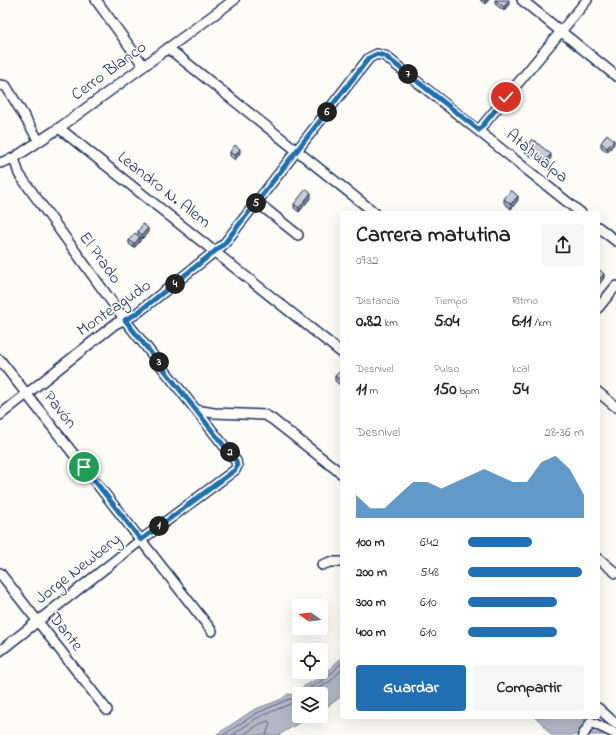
<!DOCTYPE html>
<html lang="es">
<head>
<meta charset="utf-8">
<style>
  body { margin:0; font-family:"Indie Flower",sans-serif; background:#f6f6f6; color:#222; height:100vh; display:flex; flex-direction:column; font-size:15px; white-space:nowrap }
  * { box-sizing:border-box; margin:0 }
  p { font-size:13px; color:#767676 }
  .icon { flex:none; width:22px; height:22px; fill:none; stroke:currentColor; stroke-width:2; stroke-linecap:round; stroke-linejoin:round }
  .map { position:relative; flex:1; overflow:hidden }
  .side { position:absolute; left:340px; top:211px; width:260px; height:508px; display:flex; flex-direction:column; background:#fff; border-radius:4px; box-shadow:0 4px 16px #0002 }
  .side>* { flex:none }
  .needle { width:26px; rotate:284deg }
  .controls { position:absolute; left:292px; top:599px; display:grid; gap:8px }
  .controls a { display:grid; place-items:center; width:36px; height:36px; border-radius:4px; background:#fff; box-shadow:0 4px 16px #0002; font-size:20px }
  .pin { position:absolute; display:grid; place-items:center; width:34px; height:34px; color:#fff; margin:-17px; border:2px solid #fff; border-radius:50%; box-shadow:0 1px 4px #0007 }
  .km { position:absolute; width:20px; height:20px; margin:-10px; border-radius:50%; background:#222; color:#fff; font-size:11px; line-height:20px; text-align:center }
  .round { display:grid; place-items:center; flex:none; width:42px; height:42px; border-radius:4px; background:#f6f6f6 }
  .summary { display:flex; align-items:center; justify-content:space-between; height:68px; padding:0 16px }
  h1 { font-size:22px; font-weight:800; line-height:30px }
  .figures { display:grid; grid-template-columns:repeat(3,1fr); gap:6px; height:68px; padding:4px 16px }
  .figures div { display:grid; align-content:center }
  .figures b { font-size:17px; font-weight:800 }
  .figures small { font-size:11px; font-weight:400 }
  .figures p { font-size:11px }
  .chart { height:112px; padding:8px 16px }
  .chart p { display:flex; justify-content:space-between }
  .chart svg { width:100%; height:72px; margin-top:4px; fill:#1f6fb2; opacity:.7 }
  .cta { display:flex; gap:8px; margin-top:auto; padding:8px 16px }
  .cta a { flex:1; height:46px; border-radius:4px; background:#1f6fb2; color:#fff; font-size:16px; font-weight:800; line-height:46px; text-align:center }
  .cta a+a { background:#f6f6f6; color:#222 }
  ul { padding:0 16px; list-style:none; font-size:13px }
  li { display:grid; grid-template-columns:64px 48px 1fr; align-items:center; height:30px }
  li i { height:10px; border-radius:5px; background:#1f6fb2 }
  .map>svg:first-child { display:block }
</style>
</head>
<body>
<div class="map">
<svg width="616" height="735" viewBox="0 0 616 735">
  <rect width="100%" height="100%" fill="#fdfcf7"/>
  <filter id="ink" filterUnits="userSpaceOnUse"><feTurbulence type="fractalNoise" baseFrequency=".025" numOctaves="2"/><feDisplacementMap in="SourceGraphic" scale="8" xChannelSelector="R" yChannelSelector="G"/><feConvolveMatrix kernelMatrix="1 2 1 2 8 2 1 2 1" color-interpolation-filters="sRGB"/></filter>
  <g filter="url(#ink)">
    <!-- water -->
    <g fill="#b3b8c5" stroke="#76819c">
      <path d="M342,658V696L321,711V694H299V716H310L279,735H216L253,710L282,699L288,694L295,695C302,684 316,682 326,673C332,668 335,662 342,658Z"/>
      <path d="M534,717H581L608,735H551L540,721Z"/>
    </g>
    <g fill="none" stroke-linecap="round" stroke-linejoin="round">
      <!-- shore -->
      <g stroke="#586687" stroke-width="1">
        <path d="M300,694L328,677L342,662"/>
        <path d="M309,694L331,681L342,669"/>
        <path d="M223,735L255,714L289,699H296L299,696"/>
        <path d="M232,735L257,718L290,704L299,703"/>
        <path d="M243,735L260,724L268,721L270,723L266,735"/>
      </g>
      <defs>
        <g id="minor">
          <path d="M96,0L143,65"/>
          <path d="M522,0L616,76"/>
          <path d="M168,48L375,213"/>
          <path d="M0,85L6,86L39,141"/>
          <path d="M59,128L342,353"/>
          <path d="M479,130L587,0"/>
          <path d="M0,163L14,158L59,128L234,0"/>
          <path d="M257,202L298,235"/>
          <path d="M598,227L616,241"/>
          <path d="M598,308L616,286"/>
          <path d="M0,360L212,631"/>
          <path d="M598,392L616,407"/>
          <path d="M196,410L214,413L265,415L272,419L342,474"/>
          <path d="M0,415L115,324L136,314L224,244L369,58L377,54L385,56L581,213"/>
          <path d="M598,558L616,573"/>
          <path d="M322,565L330,562H342"/>
          <path d="M0,573L107,710"/>
          <path d="M0,651L141,540L235,470L237,466L236,461L125,320L19,174L14,158"/>
          <path d="M598,708L616,724"/>
          <path d="M583,735L591,722L616,734"/>
        </g>
      </defs>
      <!-- minor casing -->
      <use href="#minor" stroke="#1b2f5e" stroke-width="12"/>
      <!-- minor -->
      <use href="#minor" stroke="#fdfcf7" stroke-width="9"/>
    </g>
    <!-- wall -->
    <g fill="#adafb5" stroke="#1b2f5e">
      <path d="M480,0H489L485,4Z"/>
      <path d="M495,0L509,4L504,11L495,4Z"/>
      <path d="M601,143L614,144L607,152L601,147Z"/>
      <path d="M525,148L551,158L545,165L533,155L532,157L525,152Z"/>
      <path d="M230,152L240,153L235,160L230,156Z"/>
      <path d="M311,197L299,212L294,208V204Z"/>
      <path d="M504,199L518,200L511,209L504,203Z"/>
      <path d="M138,231L148,232L142,239L140,237V241L134,248L129,244V240L138,235Z"/>
      <path d="M342,371L340,385L335,381V376Z"/>
    </g>
    <!-- shaded-wall -->
    <g fill="#8d8f94" stroke="#1b2f5e">
      <path d="M485,0H489L485,4Z"/>
      <path d="M509,0V4L504,11V7Z"/>
      <path d="M614,140V144L607,152V148Z"/>
      <path d="M240,149V153L235,160V156Z"/>
      <path d="M533,151V155L532,157V153Z"/>
      <path d="M551,154V158L545,165V161Z"/>
      <path d="M311,193V197L299,212V208Z"/>
      <path d="M518,196V200L511,209V204Z"/>
      <path d="M148,228V232L142,239V235Z"/>
      <path d="M140,237V241L134,248V244Z"/>
      <path d="M604,274V278L598,286V281Z"/>
      <path d="M342,378V382L340,385V380Z"/>
    </g>
    <!-- building -->
    <g fill="#c9ccd3" stroke="#1b2f5e">
      <path d="M495,0H509L504,7Z"/>
      <path d="M607,134L614,140L607,148L601,143Z"/>
      <path d="M532,139L551,154L545,161L533,151L532,153L525,148Z"/>
      <path d="M235,145L240,149L235,156L230,152Z"/>
      <path d="M306,189L311,193L299,208L294,204Z"/>
      <path d="M511,190L518,196L511,204L504,199Z"/>
      <path d="M143,224L148,228L142,235L138,231Z"/>
      <path d="M135,233L140,237L134,244L129,240Z"/>
      <path d="M598,268L604,274L598,281Z"/>
      <path d="M341,370L342,371V378L340,380L335,376Z"/>
    </g>
  </g>
  <g fill="none" stroke-linecap="round" stroke-linejoin="round" filter="url(#ink)">
    <defs>
      <path id="route" d="M84,467L141,540L235,470L237,466L236,461L125,320L136,314L224,244L369,58L377,54L385,56L479,130L506,97"/>
    </defs>
    <!-- route casing -->
    <use href="#route" stroke="#fff" stroke-width="8"/>
    <!-- route -->
    <use href="#route" stroke="#1f6fb2" stroke-width="5"/>
  </g>
  <g text-anchor="middle" dominant-baseline="central" stroke-width="3" stroke-linejoin="round" paint-order="stroke">
    <!-- street labels -->
    <g font-size="17" fill="#1b2f5e" stroke="#fdfcf7">
      <text transform="translate(109 71) rotate(-36)">Cerro Blanco</text>
      <text transform="translate(537 156) rotate(39)">Atahualpa</text>
      <text transform="translate(164 190) rotate(38)">Leandro N. Alem</text>
      <text transform="translate(100 258) rotate(54)">El Prado</text>
      <text transform="translate(114 308) rotate(-35)">Monteagudo</text>
      <text transform="translate(60 410) rotate(52)">Pavón</text>
      <text transform="translate(78 569) rotate(-38)">Jorge Newbery</text>
      <text transform="translate(66 632) rotate(52)">Dante</text>
    </g>
  </g>
</svg>
<div class="controls">
<a><svg class="needle" viewBox="-14 -14 28 28"><path d="M0-13l5 13h-10z" fill="#e53935"/><path d="M0 13l5-13h-10z" fill="#767676"/></svg></a>
<a><svg class="icon" aria-label="locate" viewBox="0 0 24 24"><circle cx="12" cy="12" r="6"/><path d="M12 2v4M12 18v4M2 12h4M18 12h4"/></svg></a>
<a><svg class="icon" aria-label="layers" viewBox="0 0 24 24"><path d="M12 4l9 5-9 5-9-5zM3 14l9 5 9-5"/></svg></a>
</div>
<div class="pin" style="left:84px;top:467px;background:#1e9e55"><svg class="icon" aria-label="arrive" viewBox="0 0 24 24"><path d="M6 21V4h12l-3 4 3 4H6"/></svg></div>
<div class="pin" style="left:506px;top:97px;background:#d93025"><svg class="icon" aria-label="check" viewBox="0 0 24 24"><path d="M5 12l5 5 9-10"/></svg></div>
<b class="km" style="left:159px;top:526px">1</b>
<b class="km" style="left:230px;top:452px">2</b>
<b class="km" style="left:159px;top:362px">3</b>
<b class="km" style="left:175px;top:284px">4</b>
<b class="km" style="left:256px;top:203px">5</b>
<b class="km" style="left:327px;top:112px">6</b>
<b class="km" style="left:408px;top:74px">7</b>
<section class="side">
<div class="summary"><div><h1>Carrera matutina</h1><p>09:32</p></div><a class="round"><svg class="icon" aria-label="share" viewBox="0 0 24 24"><path d="M12 15V3M7 8l5-5 5 5M5 13v7h14v-7"/></svg></a></div>
<div class="figures">
<div><p>Distancia</p><b>0.82<small> km</small></b></div>
<div><p>Tiempo</p><b>5:04</b></div>
<div><p>Ritmo</p><b>6:11<small> /km</small></b></div>
</div>
<div class="figures">
<div><p>Desnivel</p><b>11<small> m</small></b></div>
<div><p>Pulso</p><b>150<small> bpm</small></b></div>
<div><p>kcal</p><b>54</b></div>
</div>
<div class="chart"><p><span>Desnivel</span>28–36 m</p>
<svg viewBox="0 0 160 44" preserveAspectRatio="none"><path d="M0 44V30L10 38L20 38L30 30L40 22L50 22L60 26L70 22L80 18L90 14L100 18L110 22L120 22L130 10L140 6L150 14L160 30V44z"/></svg>
</div>
<ul>
<li><b>100 m</b>6:42<i style="width:55%"></i></li>
<li><b>200 m</b>5:48<i style="width:98%"></i></li>
<li><b>300 m</b>6:10<i style="width:77%"></i></li>
<li><b>400 m</b>6:10<i style="width:77%"></i></li>
</ul>
<div class="cta"><a>Guardar</a><a>Compartir</a></div>
</section>
</div>
</body>
</html>
